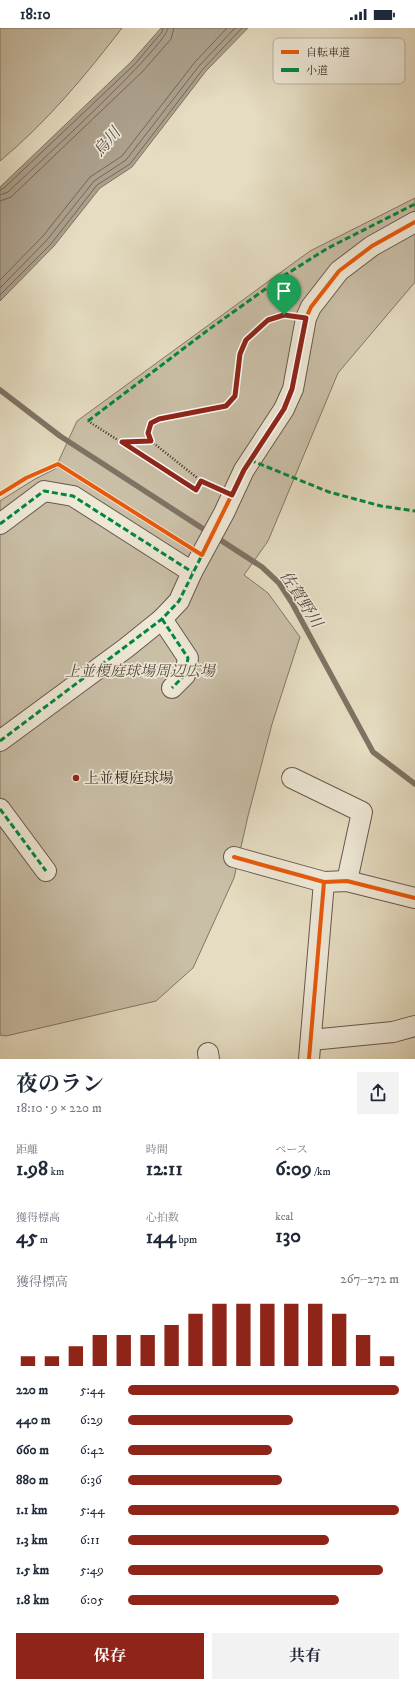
<!DOCTYPE html>
<html lang="ja">
<head>
<meta charset="utf-8">
<style>
  body { margin:0; font-family:"IM FELL DW Pica","Noto Serif JP",serif; background:#f2f2f3; color:#1f2937; height:100vh; display:flex; flex-direction:column; font-size:15px; white-space:nowrap }
  * { box-sizing:border-box; margin:0 }
  p { font-size:13px; color:#747a83 }
  .icon { flex:none; width:22px; height:22px; fill:none; stroke:currentColor; stroke-width:2; stroke-linecap:round; stroke-linejoin:round }
  .map { position:relative; height:1031px; overflow:hidden }
  .side { display:flex; flex-direction:column; background:#fff; flex:1 }
  .side>* { flex:none }
  .pin { position:absolute; display:grid; place-items:center; width:34px; height:34px; color:#fff; margin:-41px -17px; border-radius:50% 50% 50% 0; rotate:-45deg; box-shadow:0 0 4px #0007 }
  .pin .icon { rotate:45deg }
  .round { display:grid; place-items:center; flex:none; width:42px; height:42px; border-radius:0px; background:#f2f2f3 }
  .head { display:flex; align-items:center; justify-content:space-between; height:68px; padding:0 16px }
  h1 { font-size:22px; font-weight:700; line-height:30px }
  .metrics { display:grid; grid-template-columns:repeat(3,1fr); gap:6px; height:68px; padding:4px 16px }
  .metrics div { display:grid; align-content:center }
  .metrics b { font-size:20px; font-weight:700 }
  .metrics small { font-size:11px; font-weight:400 }
  .metrics p { font-size:11px }
  .chart { height:112px; padding:8px 16px }
  .chart p { display:flex; justify-content:space-between }
  .chart svg { width:100%; height:72px; margin-top:4px; stroke:#8f2418; stroke-width:6 }
  .primary-button { display:flex; gap:8px; margin-top:auto; padding:8px 16px }
  .primary-button a { flex:1; height:46px; border-radius:0px; background:#8f2418; color:#fff; font-size:16px; font-weight:700; line-height:46px; text-align:center }
  .primary-button a+a { background:#f2f2f3; color:#1f2937 }
  ul { padding:0 16px; list-style:none; font-size:13px }
  li { display:grid; grid-template-columns:64px 48px 1fr; align-items:center; height:30px }
  li i { height:10px; border-radius:5px; background:#8f2418 }
  .status { display:flex; justify-content:space-between; align-items:center; height:28px; padding:0 20px; background:#fff; direction:ltr }
  .status svg { height:11px; fill:currentColor }
  .map>svg:first-child { display:block }
</style>
</head>
<body>
<div class="status"><b>18:10</b><svg viewBox="0 0 49 12"><path d="M0 12V9h3v3zM5 12V6h3v6zM10 12V3h3v9zM15 12V0h3v12zM26 1h20v11H26zM47 4h2v5h-2z"/></svg></div>
<div class="map">
<svg width="415" height="1031" viewBox="0 0 415 1031">
  <rect width="100%" height="100%" fill="#e5dcc1"/>
  <filter id="stains"><feTurbulence type="fractalNoise" baseFrequency=".005" numOctaves="4"/><feColorMatrix values="0 0 0 0 .2 0 0 0 0 .09 0 0 0 0 .02 0 0 0 .5 -.17"/></filter>
  <radialGradient id="worn" r=".72"><stop offset=".6" stop-color="#630" stop-opacity="0"/><stop offset="1" stop-color="#630" stop-opacity=".3"/></radialGradient>
  <!-- green -->
  <g fill="#c9bea6" stroke="#847666">
    <path d="M0,0H122C85,48 47,94 0,133Z"/>
    <path d="M415,170V254L338,345L268,513L244,547L268,565L300,609L272,696L248,788L234,850L193,940L156,973L6,1008L0,1007V473L35,451L55,441L77,393L310,223Z"/>
  </g>
  <!-- water -->
  <path fill="#aca08c" stroke="#807263" d="M161,0H248L206,43L132,139L100,160L54,218L0,273V159L132,33Z"/>
  <g fill="none" stroke-linecap="round" stroke-linejoin="round">
    <!-- shore -->
    <g stroke="#756658" stroke-width="1">
      <path d="M0,162L4,160L135,36L162,4L163,0"/>
      <path d="M0,167L8,164C30,143 167,18 168,0"/>
      <path d="M0,173L11,169L143,43L171,11L174,0"/>
      <path d="M0,252L43,208L90,149L122,128L195,34L227,0"/>
      <path d="M0,260L47,212L94,153L126,132L199,38L235,0"/>
      <path d="M0,267L51,216L97,157L130,136L203,41L242,0"/>
    </g>
    <!-- stream -->
    <path stroke="#807263" stroke-width="5.5" d="M0,362L60,408L262,539L279,555L292,575L373,724L415,756"/>
    <defs>
      <g id="street">
        <path d="M0,496L44,463L73,468L192,544"/>
        <path d="M162,591L188,630L185,647L172,660"/>
        <path d="M0,713L126,620L162,591L179,573L192,544L224,485L244,442L284,381L293,361L306,290L311,279L339,243L372,218L415,194"/>
        <path d="M292,750L362,784L347,853"/>
        <path d="M0,781L46,843"/>
        <path d="M234,829L324,854L347,853L415,870"/>
        <path d="M311,1012L393,1004L415,998"/>
        <path d="M208,1025L209,1031"/>
        <path d="M309,1031L324,854"/>
      </g>
    </defs>
    <!-- street casing -->
    <use href="#street" stroke="#68594c" stroke-width="22"/>
    <!-- path -->
    <g stroke="#3e2d25" stroke-width="2.5" stroke-dasharray="1 2" stroke-linecap="butt">
      <path d="M88,393L196,462L201,453"/>
      <path d="M123,414L151,413"/>
      <path d="M215,459L201,453L151,413L148,405L151,395L159,391L226,379L235,368L240,326L246,312L269,292L284,287L288,288"/>
    </g>
    <!-- street -->
    <use href="#street" stroke="#eee8d7" stroke-width="20"/>
    <!-- quiet -->
    <g stroke="#00873e" stroke-width="3" stroke-dasharray="6 3" stroke-linecap="butt">
      <path d="M88,393L208,302L285,247L328,220L415,176"/>
      <path d="M250,432L329,464L381,478L415,483"/>
      <path d="M0,496L44,463L73,468L192,544"/>
      <path d="M162,591L188,630L185,647L172,660"/>
      <path d="M0,713L162,591L179,573L203,525"/>
      <path d="M0,781L46,843"/>
    </g>
    <defs>
      <g id="cycleway">
        <path d="M0,466L26,450L58,436L202,527L244,442L284,381L293,361L306,290L311,279L339,243L372,218L415,194"/>
        <path d="M234,829L324,854L347,853L415,870"/>
        <path d="M309,1031L324,854"/>
      </g>
    </defs>
    <!-- cycleway casing -->
    <use href="#cycleway" stroke="#eee8d7" stroke-width="6"/>
    <!-- cycleway -->
    <use href="#cycleway" stroke="#e8590c" stroke-width="4"/>
  </g>
  <g fill="none" stroke-linecap="round" stroke-linejoin="round">
    <defs>
      <path id="route" d="M284,287L306,290L292,361L284,381L244,442L232,467L201,453L196,462L122,414L151,413L148,405L151,395L159,391L226,378L235,368L240,326L246,312L268,292Z"/>
    </defs>
    <!-- route casing -->
    <use href="#route" stroke="#fff" stroke-width="8"/>
    <!-- route -->
    <use href="#route" stroke="#8f2418" stroke-width="5"/>
  </g>
  <!-- markers -->
  <circle fill="#8f2418" stroke="#eee8d7" stroke-width="1.5" cx="76" cy="750" r="4"/>
  <g text-anchor="middle" dominant-baseline="central" stroke-width="3.5" stroke-linejoin="round" paint-order="stroke">
    <!-- park labels -->
    <g font-size="15" font-style="italic" fill="#5a4a3f" stroke="#eee8d7">
      <text x="140" y="643">上並榎庭球場周辺広場</text>
    </g>
    <!-- poi labels -->
    <g font-size="15" fill="#3e2d25" stroke="#eee8d7" text-anchor="start">
      <text x="84" y="750">上並榎庭球場</text>
    </g>
    <!-- water labels -->
    <g font-size="16" font-style="italic" fill="#5a4a3f" stroke="#eee8d7">
      <text transform="translate(107 114) rotate(-50)">烏川</text>
      <text transform="translate(301 571) rotate(57)">佐賀野川</text>
    </g>
  </g>
  <!-- legend -->
  <rect x="273" y="10" width="132" height="46" rx="6" fill="#eee8d7" stroke="#b9b0a2" stroke-width="1"/>
  <rect x="281" y="22" width="18" height="4" fill="#e8590c"/>
  <rect x="281" y="40" width="18" height="4" fill="#00873e"/>
  <g font-size="11" fill="#3e2d25">
    <text x="306" y="28">自転車道</text>
    <text x="306" y="46">小道</text>
  </g>
  <rect width="100%" height="100%" filter="url(#stains)"/>
  <rect width="100%" height="100%" fill="url(#worn)"/>
</svg>
<div class="pin" style="left:284px;top:287px;background:#1e9e55"><svg class="icon" aria-label="arrive" viewBox="0 0 24 24"><path d="M6 21V4h12l-3 4 3 4H6"/></svg></div>
</div>
<section class="side">
<div class="head"><div><h1>夜のラン</h1><p>18:10 · 9 × 220 m</p></div><a class="round"><svg class="icon" aria-label="share" viewBox="0 0 24 24"><path d="M12 15V3M7 8l5-5 5 5M5 13v7h14v-7"/></svg></a></div>
<div class="metrics">
<div><p>距離</p><b>1.98<small> km</small></b></div>
<div><p>時間</p><b>12:11</b></div>
<div><p>ペース</p><b>6:09<small> /km</small></b></div>
</div>
<div class="metrics">
<div><p>獲得標高</p><b>45<small> m</small></b></div>
<div><p>心拍数</p><b>144<small> bpm</small></b></div>
<div><p>kcal</p><b>130</b></div>
</div>
<div class="chart"><p><span>獲得標高</span>267–272 m</p>
<svg viewBox="0 0 160 44" preserveAspectRatio="none"><path d="M5 44V38M15 44V38M25 44V32M35 44V25M45 44V25M55 44V25M65 44V19M75 44V12M85 44V6M95 44V6M105 44V6M115 44V6M125 44V6M135 44V12M145 44V25M155 44V38"/></svg>
</div>
<ul>
<li><b>220 m</b>5:44<i style="width:100%"></i></li>
<li><b>440 m</b>6:29<i style="width:61%"></i></li>
<li><b>660 m</b>6:42<i style="width:53%"></i></li>
<li><b>880 m</b>6:36<i style="width:57%"></i></li>
<li><b>1.1 km</b>5:44<i style="width:100%"></i></li>
<li><b>1.3 km</b>6:11<i style="width:74%"></i></li>
<li><b>1.5 km</b>5:49<i style="width:94%"></i></li>
<li><b>1.8 km</b>6:05<i style="width:78%"></i></li>
</ul>
<div class="primary-button"><a>保存</a><a>共有</a></div>
</section>
</body>
</html>
